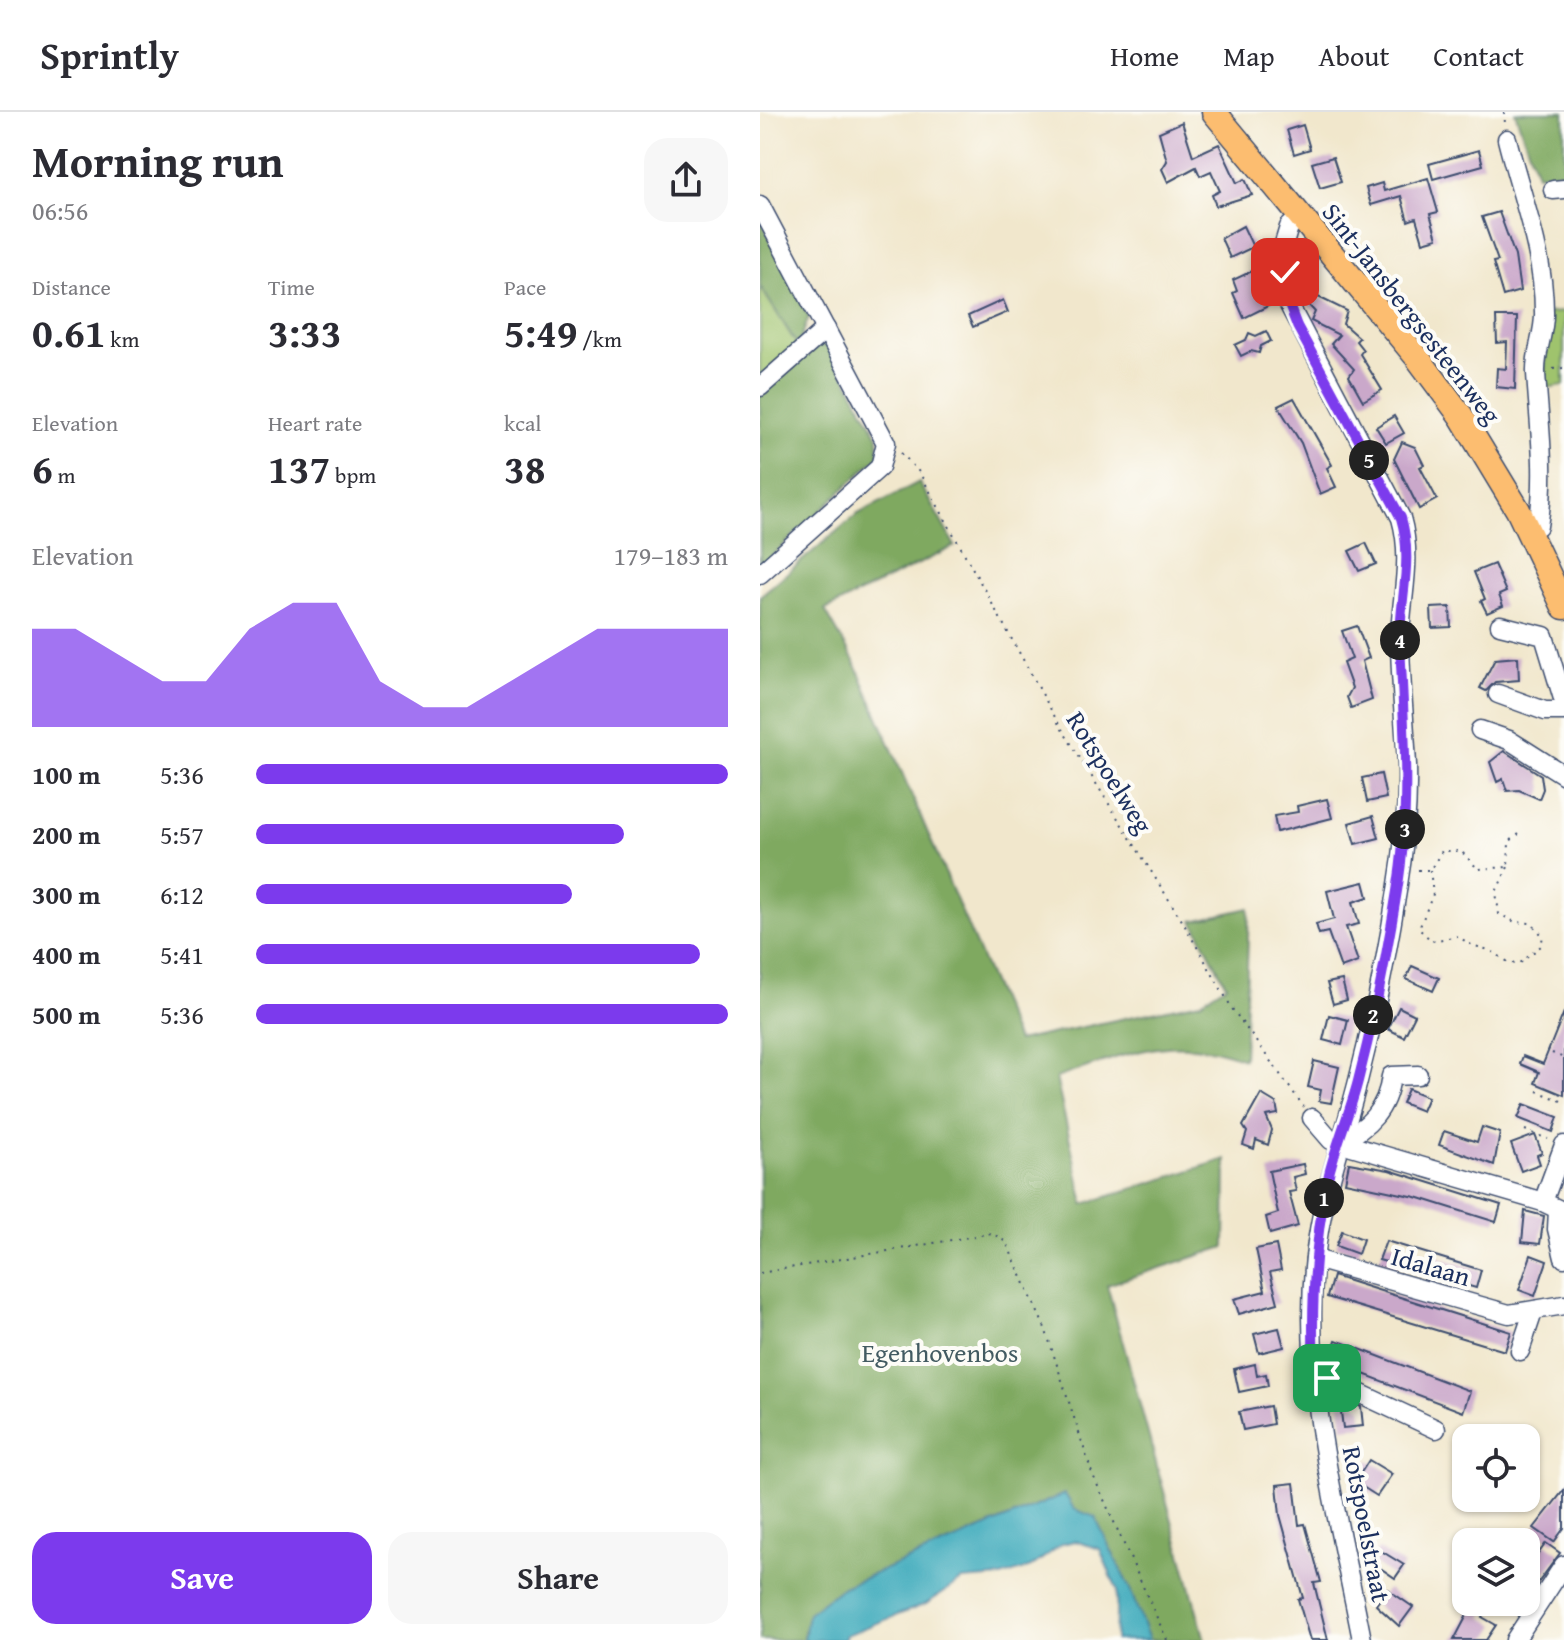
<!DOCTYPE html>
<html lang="en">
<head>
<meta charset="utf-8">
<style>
  body { margin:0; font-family:"Gentium Book Plus",serif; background:#f7f7f7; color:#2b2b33; height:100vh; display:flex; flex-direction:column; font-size:30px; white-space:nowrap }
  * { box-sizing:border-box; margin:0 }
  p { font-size:26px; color:#7c7c81 }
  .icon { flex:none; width:44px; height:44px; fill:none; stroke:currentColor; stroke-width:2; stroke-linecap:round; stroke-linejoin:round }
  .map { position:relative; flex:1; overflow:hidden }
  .sheet { display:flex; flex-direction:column; background:#fff; width:760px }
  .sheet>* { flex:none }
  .controls { position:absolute; left:692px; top:1312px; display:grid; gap:16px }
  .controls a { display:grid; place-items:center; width:88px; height:88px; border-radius:16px; background:#fff; box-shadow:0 2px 6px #0004; font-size:40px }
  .pin { position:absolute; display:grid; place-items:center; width:68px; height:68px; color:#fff; margin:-34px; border-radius:16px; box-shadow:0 4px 12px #0006 }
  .km { position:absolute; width:40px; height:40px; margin:-20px; border-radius:50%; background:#222; color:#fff; font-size:22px; line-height:40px; text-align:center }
  .round { display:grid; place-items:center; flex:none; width:84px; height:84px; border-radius:24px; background:#f7f7f7 }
  .headline { display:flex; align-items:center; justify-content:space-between; height:136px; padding:0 32px }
  h1 { font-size:44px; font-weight:700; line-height:60px }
  .stats { display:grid; grid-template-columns:repeat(3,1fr); gap:12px; height:136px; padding:8px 32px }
  .stats div { display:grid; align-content:center }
  .stats b { font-size:40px; font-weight:700 }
  .stats small { font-size:22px; font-weight:400 }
  .stats p { font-size:22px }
  .chart { height:224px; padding:16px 32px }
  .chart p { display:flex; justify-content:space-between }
  .chart svg { width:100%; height:144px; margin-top:8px; fill:#7c3aed; opacity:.7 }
  .primary-button { display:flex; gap:16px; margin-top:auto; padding:16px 32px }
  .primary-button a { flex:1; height:92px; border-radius:24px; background:#7c3aed; color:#fff; font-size:32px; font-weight:700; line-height:92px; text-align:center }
  .primary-button a+a { background:#f7f7f7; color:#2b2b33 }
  ul { padding:0 32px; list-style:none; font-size:26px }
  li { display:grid; grid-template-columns:128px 96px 1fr; align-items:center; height:60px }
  li i { height:20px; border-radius:10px; background:#7c3aed }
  header { display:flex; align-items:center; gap:48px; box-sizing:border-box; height:112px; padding:0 40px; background:#fff; border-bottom:2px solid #e1e1e2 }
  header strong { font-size:38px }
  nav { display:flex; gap:44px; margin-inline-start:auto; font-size:28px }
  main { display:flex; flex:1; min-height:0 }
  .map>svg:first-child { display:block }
</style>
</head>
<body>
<header>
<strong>Sprintly</strong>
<nav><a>Home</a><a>Map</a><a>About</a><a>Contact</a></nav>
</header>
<main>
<section class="sheet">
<div class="headline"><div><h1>Morning run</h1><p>06:56</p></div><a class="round"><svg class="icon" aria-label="share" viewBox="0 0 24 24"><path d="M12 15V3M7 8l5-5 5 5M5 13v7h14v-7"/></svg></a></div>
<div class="stats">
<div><p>Distance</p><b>0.61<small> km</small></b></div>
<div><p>Time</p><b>3:33</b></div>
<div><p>Pace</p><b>5:49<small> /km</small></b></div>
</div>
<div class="stats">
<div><p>Elevation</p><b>6<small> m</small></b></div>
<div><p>Heart rate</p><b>137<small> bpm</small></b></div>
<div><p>kcal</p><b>38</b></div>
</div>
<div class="chart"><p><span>Elevation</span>179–183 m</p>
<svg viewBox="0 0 160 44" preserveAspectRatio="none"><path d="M0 44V14L10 14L20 22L30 30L40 30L50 14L60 6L70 6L80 30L90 38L100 38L110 30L120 22L130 14L140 14L150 14L160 14V44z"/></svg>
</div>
<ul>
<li><b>100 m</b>5:36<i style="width:100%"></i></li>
<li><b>200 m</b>5:57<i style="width:78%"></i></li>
<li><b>300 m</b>6:12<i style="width:67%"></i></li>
<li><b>400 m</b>5:41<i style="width:94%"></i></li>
<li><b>500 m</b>5:36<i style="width:100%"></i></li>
</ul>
<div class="primary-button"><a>Save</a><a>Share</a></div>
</section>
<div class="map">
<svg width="804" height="1528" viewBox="0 0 804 1528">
  <rect width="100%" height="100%" fill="#fdfcf7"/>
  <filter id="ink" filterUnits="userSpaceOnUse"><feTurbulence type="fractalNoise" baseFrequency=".0125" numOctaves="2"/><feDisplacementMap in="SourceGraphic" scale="16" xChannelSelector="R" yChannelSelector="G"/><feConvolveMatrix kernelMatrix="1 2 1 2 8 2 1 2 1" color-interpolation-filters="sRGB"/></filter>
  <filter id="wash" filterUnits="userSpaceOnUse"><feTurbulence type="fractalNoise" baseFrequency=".006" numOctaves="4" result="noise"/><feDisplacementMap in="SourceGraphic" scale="32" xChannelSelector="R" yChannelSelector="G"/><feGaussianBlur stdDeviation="1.8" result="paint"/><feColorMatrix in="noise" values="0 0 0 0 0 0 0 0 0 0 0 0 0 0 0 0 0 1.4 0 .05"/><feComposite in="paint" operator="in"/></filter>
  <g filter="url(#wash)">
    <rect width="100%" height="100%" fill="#f1e7cc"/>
    <!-- green -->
    <g fill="#9fc36d" stroke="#5d7966" stroke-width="2">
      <path d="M0,174L38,234L0,266Z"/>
      <path d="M804,200V273L784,276L788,201Z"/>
    </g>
    <!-- forest -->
    <g fill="#7fa960" stroke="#4d6c5f" stroke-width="2">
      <path d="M755,0H804V60L777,62Z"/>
      <path d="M0,106L49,205L38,234L0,174Z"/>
      <path d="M63,233L69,235L118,324L119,344L0,455V283L56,235Z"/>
      <path d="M159,370L195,434L65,498L95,551L257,929L440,890L466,873L433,809L489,796L484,947C412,919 365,943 296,966L324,1092L466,1047L465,1135L347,1173L445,1528H389L369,1475L335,1406L314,1397L304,1382L83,1475L44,1519V1528H0V484L96,403Z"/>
    </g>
    <!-- water -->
    <path fill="#3daabc" stroke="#2c6c8d" stroke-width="2" d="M305,1382L314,1397L335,1405L369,1475L389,1528H355L357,1478L340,1437L315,1429L302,1432L271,1455L241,1465L202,1468L166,1492L86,1523L84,1528H44L48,1501L83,1475Z"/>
    <g id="blocks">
      <!-- building -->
      <g fill="#caa8ca">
        <path d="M422,10L433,44L459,32L477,71L485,67L492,83L456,94L452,83L460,79L451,59L440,64L436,55L408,70L402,57L407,49L399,20Z"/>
        <path d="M543,13L550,37L534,42L527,18Z"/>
        <path d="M719,38L723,53L673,67L669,52Z"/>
        <path d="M573,45L581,70L560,76L552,51Z"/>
        <path d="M668,66L678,100L670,102L677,126L663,130L656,106L648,109L641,84L611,93L606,76L622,71L624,79Z"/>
        <path d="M739,100L755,144L760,179L743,184L733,150L738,149L722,105Z"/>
        <path d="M483,114L493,135L470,146L461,126Z"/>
        <path d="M507,152L515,170L502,176L510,193L484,206L473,181L477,179L473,168Z"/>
        <path d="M550,181L587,199L583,212L599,226L596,229L603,238L600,242L622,278L603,289L589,264L594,257L571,232L579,223L551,209L555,200L546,190Z"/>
        <path d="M243,188L248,200L213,215L208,204Z"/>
        <path d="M736,205H757L755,277L736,275L737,256L746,257L747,230L737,231Z"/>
        <path d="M506,219L511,229L501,234L499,241L491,239L481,244L475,233L486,228L489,221L496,224Z"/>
        <path d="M534,286L572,353L567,356L576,375L560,382L541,331L518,294Z"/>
        <path d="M634,304L644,321L626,331L616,315Z"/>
        <path d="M642,330L655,335L664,353L660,355L677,387L659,397L634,347Z"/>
        <path d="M606,431L616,452L599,459L589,439Z"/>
        <path d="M734,452L746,480L739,483L743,494L727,501L721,489L725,487L714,460Z"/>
        <path d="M690,495L691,515L672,516L671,496Z"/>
        <path d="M597,514L609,546L602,549L612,588L591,596L587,585L592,576L583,551L592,547L582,519Z"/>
        <path d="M758,545L759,568L735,570L726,579L720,576L735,547Z"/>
        <path d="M744,639L781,663L783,677L779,687L759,678L747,679L743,667L737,670L730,650Z"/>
        <path d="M621,662L626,686L607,690L602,666Z"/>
        <path d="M567,687L572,706L517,720L514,704L538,700L537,694Z"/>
        <path d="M613,704L619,726L595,732L589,711Z"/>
        <path d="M604,770L608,785L593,790L599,812L586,815L598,850L581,856L568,820L559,822L556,812L574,807L567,779Z"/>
        <path d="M652,854L679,866L673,879L646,867Z"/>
        <path d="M582,868L587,888L573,892L567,871Z"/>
        <path d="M639,895L655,903L644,925L628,917Z"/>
        <path d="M804,900V983L775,971L779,960L760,952L763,944L783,952Z"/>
        <path d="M569,903L588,908L582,933L563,928Z"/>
        <path d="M554,949L579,955L571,991L559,989L561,978L548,975Z"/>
        <path d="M648,977L668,985L662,999L642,991Z"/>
        <path d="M501,982L516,991L518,1002L506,1004L512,1018L508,1033L496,1028L494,1037L483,1033L487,1020L483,1014Z"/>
        <path d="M764,992L798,1005L793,1020L758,1006Z"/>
        <path d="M722,1015L740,1021L734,1053L679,1033L684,1019L717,1030Z"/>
        <path d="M775,1023L782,1041L777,1043L780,1052L761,1059L751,1032Z"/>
        <path d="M589,1051L629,1058L741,1093L736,1110L656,1085L585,1070Z"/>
        <path d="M543,1052L545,1062L533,1065L536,1079L529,1080L538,1114L510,1122L506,1105L518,1101L509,1059Z"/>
        <path d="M765,1099L784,1104L780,1132L762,1130Z"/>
        <path d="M582,1119L603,1127L598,1142L576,1134Z"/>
        <path d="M626,1129L721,1158L716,1176L619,1148Z"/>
        <path d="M516,1133L521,1158L510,1160L518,1191L479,1202L474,1187L505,1179L496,1137Z"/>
        <path d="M771,1143L787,1149L775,1184L759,1178Z"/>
        <path d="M573,1164L751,1220L745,1239L567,1185Z"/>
        <path d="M519,1216L524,1235L499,1241L494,1222Z"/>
        <path d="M576,1228L710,1279L703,1300L569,1249Z"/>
        <path d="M495,1252L497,1264L506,1262L508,1274L479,1280L474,1257Z"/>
        <path d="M591,1290L601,1295L603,1314L583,1316L580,1292Z"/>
        <path d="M510,1294L513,1312L483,1318L479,1300Z"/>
        <path d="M609,1348L632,1362L617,1384L595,1370Z"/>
        <path d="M534,1371L539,1413L545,1412L561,1470L554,1471L568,1528H550L538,1487L543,1486L520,1403L517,1373Z"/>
        <path d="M804,1378V1416L794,1430L774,1416Z"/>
        <path d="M786,1431L800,1441L766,1487V1459Z"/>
        <path d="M618,1437L644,1453L635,1466L610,1449Z"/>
        <path d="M627,1477L653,1495L639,1514L616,1493Z"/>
        <path d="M714,1490L728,1495L722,1505L736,1513L726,1528H694Z"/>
      </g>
    </g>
  </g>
  <g filter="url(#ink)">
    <use href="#blocks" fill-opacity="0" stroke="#3b4b6e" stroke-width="2"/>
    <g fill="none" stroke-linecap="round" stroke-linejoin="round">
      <defs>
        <g id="minor">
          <path d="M747,27C761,84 784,140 784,200C785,220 775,240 776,261C779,312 787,363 778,414L769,419"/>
          <path d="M793,78L804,77"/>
          <path d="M0,93L126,331L120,355L0,462"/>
          <path d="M541,104L529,115L523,135L529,193L641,406C653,448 641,484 640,526C640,568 645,611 647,653C648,695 644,738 637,779C627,843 614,907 598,969C583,1029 562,1084 555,1145C541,1274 578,1403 602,1528"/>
          <path d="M0,275L66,217"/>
          <path d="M740,513L784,524L804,590"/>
          <path d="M738,582L785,599H804"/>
          <path d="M720,618L749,628L804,663"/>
          <path d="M552,1006L571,1028L783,1090L804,1100"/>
          <path d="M579,1031C608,1016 627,998 631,964L658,963"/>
          <path d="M783,1090L804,1033"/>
          <path d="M798,1098L797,1117L804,1146"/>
          <path d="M555,1147L749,1202L804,1193"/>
          <path d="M760,1239L773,1200"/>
          <path d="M554,1260L676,1317"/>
          <path d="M755,1528L804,1453"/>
        </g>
        <path id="major" d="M454,0L657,245L701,304L758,398L804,495"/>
      </defs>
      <!-- minor casing -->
      <use href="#minor" stroke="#3b4b6e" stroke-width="21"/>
      <!-- major casing -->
      <use href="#major" stroke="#3b4b6e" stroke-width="27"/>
      <!-- path -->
      <g stroke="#3b4b6e" stroke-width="2" stroke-dasharray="2 6" stroke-linecap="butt">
        <path d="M744,0L745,11"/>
        <path d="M793,257L804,256"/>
        <path d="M141,341L159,360L300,614L421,807L473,898L544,995"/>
        <path d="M658,758H670L682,739H701L718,757L748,755L749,730L759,722"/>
        <path d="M670,758L673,782L659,817L672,829L698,824C715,837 712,832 728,838C740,842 745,852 759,852L781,834L783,824L771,811L755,810L739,802L736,780L748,755"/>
        <path d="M792,941L804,946"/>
        <path d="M777,979L804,990"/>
        <path d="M765,1018L788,1027"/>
        <path d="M0,1161L232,1121L246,1130L285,1216L332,1361L407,1528"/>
      </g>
      <!-- minor -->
      <use href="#minor" stroke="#fff" stroke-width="18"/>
      <!-- major -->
      <use href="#major" stroke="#fcbd6f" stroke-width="24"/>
    </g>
  </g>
  <g fill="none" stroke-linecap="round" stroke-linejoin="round" filter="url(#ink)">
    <defs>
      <path id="route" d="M525,160L529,193L537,214L641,406C654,450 639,488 640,532C644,615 651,697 637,779C627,843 614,907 598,969C590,1000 577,1030 569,1062C554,1127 551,1193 554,1260L567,1266"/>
    </defs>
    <!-- route casing -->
    <use href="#route" stroke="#fff" stroke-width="16"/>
    <!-- route -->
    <use href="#route" stroke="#7c3aed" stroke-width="10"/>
  </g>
  <g text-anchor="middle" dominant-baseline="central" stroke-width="8" stroke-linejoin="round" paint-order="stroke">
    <!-- street labels -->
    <g font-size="26" fill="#1b2f5e" stroke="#fdfcf7">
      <text transform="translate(652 201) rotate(52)">Sint-Jansbergsesteenweg</text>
      <text transform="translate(350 660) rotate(58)">Rotspoelweg</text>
      <text transform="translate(671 1154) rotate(16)">Idalaan</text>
      <text transform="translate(607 1412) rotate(79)">Rotspoelstraat</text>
    </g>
    <!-- park labels -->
    <g font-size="26" fill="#435b62" stroke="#fdfcf7">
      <text x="180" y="1240">Egenhovenbos</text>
    </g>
  </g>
</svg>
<div class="controls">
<a><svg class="icon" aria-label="locate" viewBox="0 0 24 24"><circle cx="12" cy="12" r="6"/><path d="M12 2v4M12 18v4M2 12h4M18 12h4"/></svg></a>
<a><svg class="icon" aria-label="layers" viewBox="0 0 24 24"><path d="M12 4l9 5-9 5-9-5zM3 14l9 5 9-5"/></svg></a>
</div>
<div class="pin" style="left:567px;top:1266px;background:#1e9e55"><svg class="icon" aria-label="arrive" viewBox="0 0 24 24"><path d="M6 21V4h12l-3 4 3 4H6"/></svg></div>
<div class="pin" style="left:525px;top:160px;background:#d93025"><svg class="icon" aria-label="check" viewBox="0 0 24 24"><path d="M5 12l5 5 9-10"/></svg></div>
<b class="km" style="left:564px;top:1086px">1</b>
<b class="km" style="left:613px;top:903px">2</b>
<b class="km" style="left:645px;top:717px">3</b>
<b class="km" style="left:640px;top:528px">4</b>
<b class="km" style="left:609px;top:348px">5</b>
</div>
</main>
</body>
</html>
